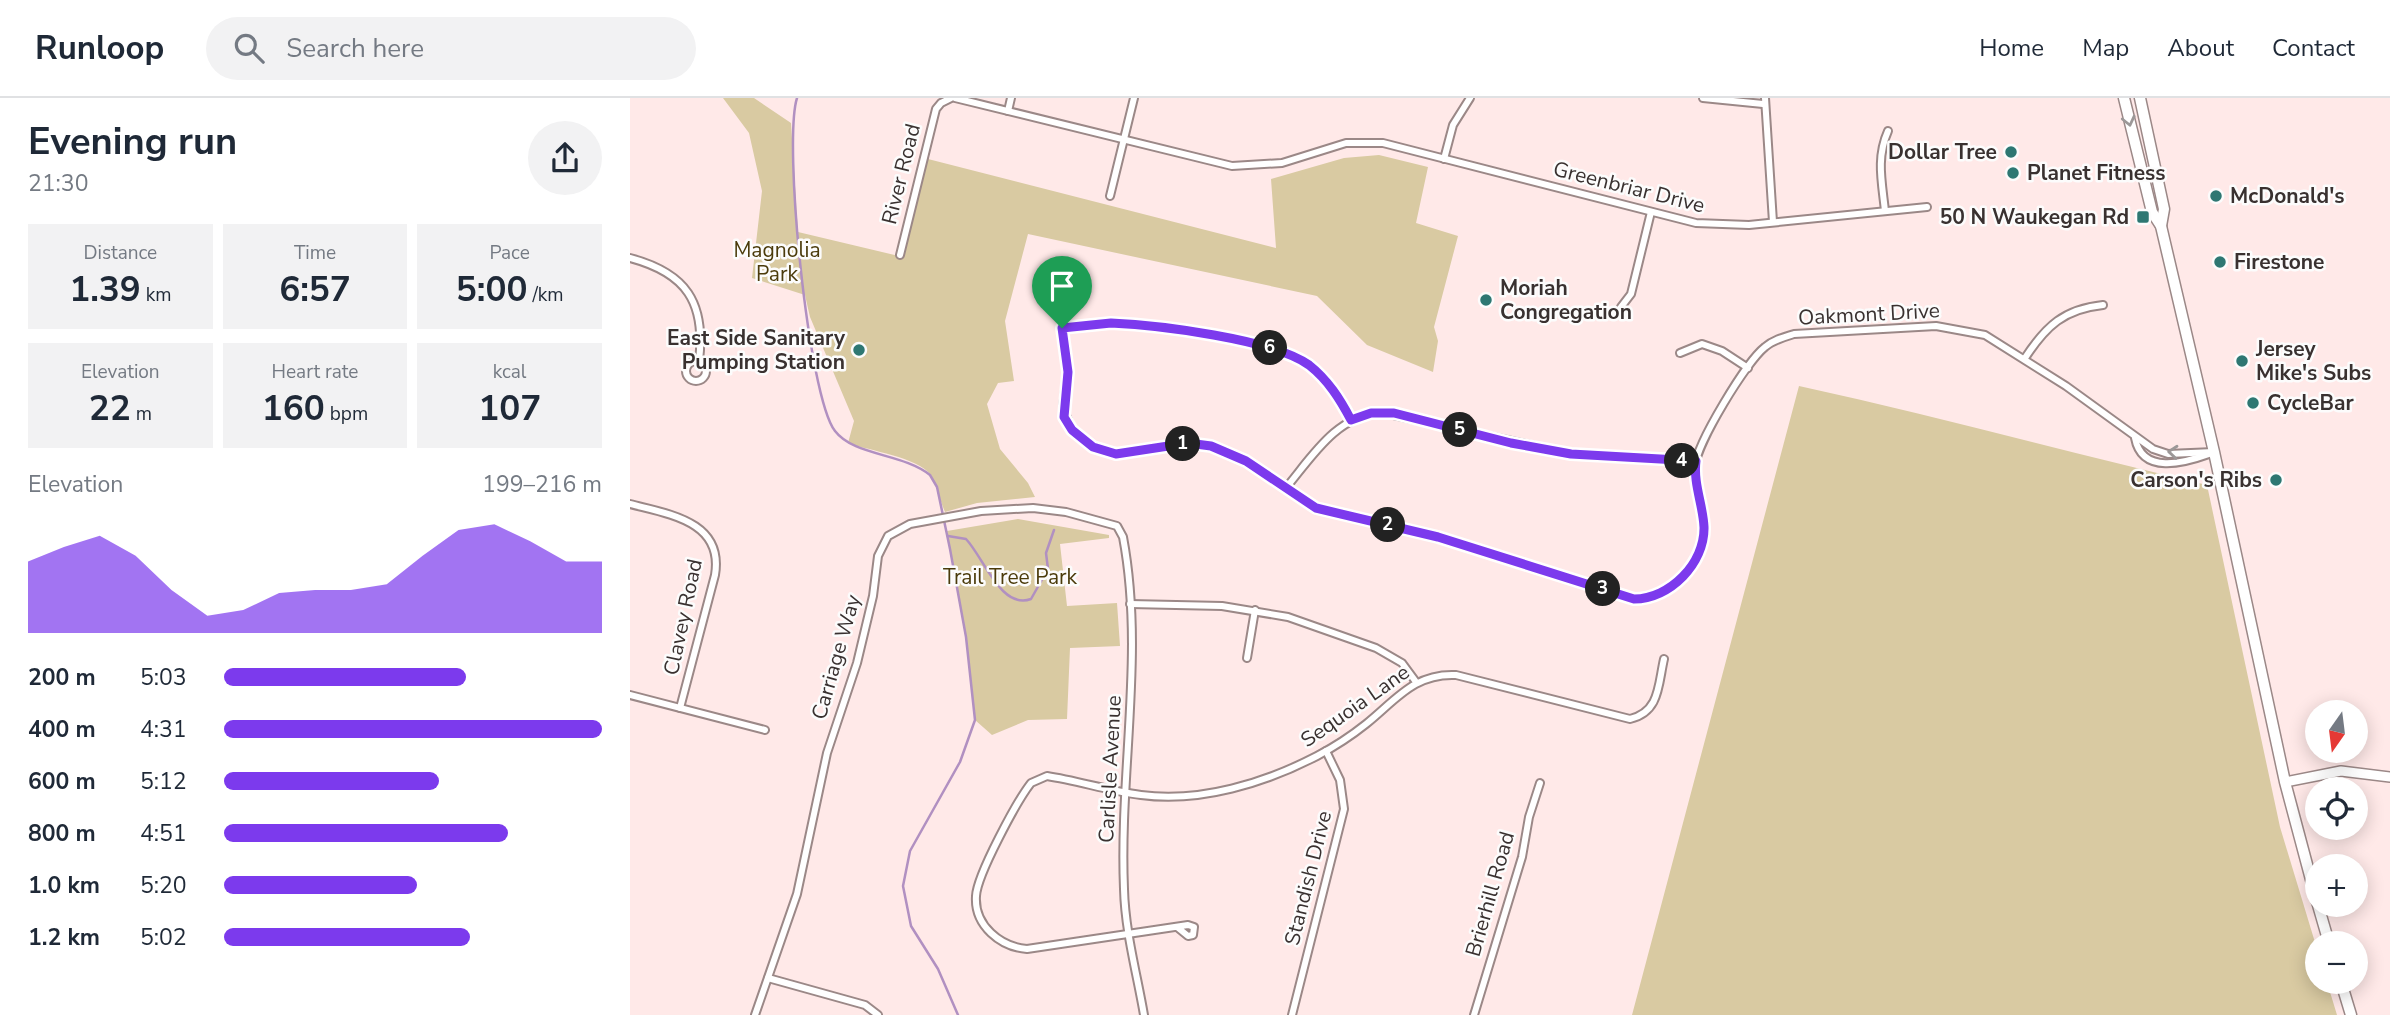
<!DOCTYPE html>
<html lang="en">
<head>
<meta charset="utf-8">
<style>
  body { margin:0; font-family:"Nunito Sans",sans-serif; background:#f2f2f3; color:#1f2937; height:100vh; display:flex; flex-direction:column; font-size:26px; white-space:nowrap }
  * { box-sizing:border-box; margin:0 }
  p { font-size:23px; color:#747a83 }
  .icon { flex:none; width:38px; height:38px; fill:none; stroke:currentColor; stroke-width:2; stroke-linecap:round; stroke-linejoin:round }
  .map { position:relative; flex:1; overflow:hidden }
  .drawer { display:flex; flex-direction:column; background:#fff; width:630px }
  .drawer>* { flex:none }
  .needle { width:46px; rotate:194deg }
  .buttons { position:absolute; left:1675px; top:602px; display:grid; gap:14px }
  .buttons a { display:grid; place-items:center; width:63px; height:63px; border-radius:50%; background:#fff; box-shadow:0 4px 18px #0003; font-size:35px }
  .pin { position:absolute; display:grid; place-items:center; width:60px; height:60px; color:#fff; margin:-72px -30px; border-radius:50% 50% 50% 0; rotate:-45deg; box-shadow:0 0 7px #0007 }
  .pin .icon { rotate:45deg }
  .km { position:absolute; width:35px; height:35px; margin:-18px; border-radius:50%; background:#222; color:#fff; font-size:19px; line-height:35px; text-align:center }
  .round { display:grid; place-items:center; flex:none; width:74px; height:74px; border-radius:37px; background:#f2f2f3 }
  .summary { display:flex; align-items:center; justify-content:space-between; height:119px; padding:0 28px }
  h1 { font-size:38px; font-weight:700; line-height:52px }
  .metrics { display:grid; grid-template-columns:repeat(3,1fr); gap:10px; height:119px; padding:7px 28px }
  .metrics div { display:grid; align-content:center; border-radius:0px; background:#f2f2f3; text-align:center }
  .metrics b { font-size:35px; font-weight:700 }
  .metrics small { font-size:19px; font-weight:400 }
  .metrics p { font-size:19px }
  .chart { height:196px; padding:14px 28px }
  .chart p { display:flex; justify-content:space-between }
  .chart svg { width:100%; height:126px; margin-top:7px; fill:#7c3aed; opacity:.7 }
  ul { padding:0 28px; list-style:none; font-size:23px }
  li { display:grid; grid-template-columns:112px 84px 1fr; align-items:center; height:52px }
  li i { height:18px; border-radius:9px; background:#7c3aed }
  header { display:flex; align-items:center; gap:42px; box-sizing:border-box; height:98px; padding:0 35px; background:#fff; border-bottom:2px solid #e0e1e3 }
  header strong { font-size:33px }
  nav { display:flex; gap:38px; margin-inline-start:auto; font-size:24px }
  .search { width:490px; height:63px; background:#f2f2f3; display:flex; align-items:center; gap:18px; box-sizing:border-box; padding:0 24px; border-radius:38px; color:#747a83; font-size:26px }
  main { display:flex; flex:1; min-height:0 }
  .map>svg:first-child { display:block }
</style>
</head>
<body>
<header>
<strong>Runloop</strong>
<div class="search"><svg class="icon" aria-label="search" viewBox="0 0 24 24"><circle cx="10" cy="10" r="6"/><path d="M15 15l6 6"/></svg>Search here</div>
<nav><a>Home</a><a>Map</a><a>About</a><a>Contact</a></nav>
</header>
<main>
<section class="drawer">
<div class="summary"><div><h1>Evening run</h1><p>21:30</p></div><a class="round"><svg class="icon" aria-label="share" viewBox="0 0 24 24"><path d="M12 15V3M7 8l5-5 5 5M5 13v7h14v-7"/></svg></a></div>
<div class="metrics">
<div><p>Distance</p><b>1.39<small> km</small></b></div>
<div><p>Time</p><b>6:57</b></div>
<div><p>Pace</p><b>5:00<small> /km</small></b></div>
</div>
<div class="metrics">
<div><p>Elevation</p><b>22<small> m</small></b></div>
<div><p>Heart rate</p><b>160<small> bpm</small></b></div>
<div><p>kcal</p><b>107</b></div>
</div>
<div class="chart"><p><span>Elevation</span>199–216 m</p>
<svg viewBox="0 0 160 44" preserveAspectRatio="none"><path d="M0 44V19L10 14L20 10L30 17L40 29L50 38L60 36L70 30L80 29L90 29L100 27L110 17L120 8L130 6L140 12L150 19L160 19V44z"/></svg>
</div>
<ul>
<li><b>200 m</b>5:03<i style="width:64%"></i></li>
<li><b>400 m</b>4:31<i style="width:100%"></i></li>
<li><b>600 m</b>5:12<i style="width:57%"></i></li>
<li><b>800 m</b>4:51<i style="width:75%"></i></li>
<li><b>1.0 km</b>5:20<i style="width:51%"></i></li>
<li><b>1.2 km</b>5:02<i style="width:65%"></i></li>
</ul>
</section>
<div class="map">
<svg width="1760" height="917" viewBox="0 0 1760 917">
  <rect width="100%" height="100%" fill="#ffe9e8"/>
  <!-- green -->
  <g fill="#d9caa2">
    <path d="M93,0H124L161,25L169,151L168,134L273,159L298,61L646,150L641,81L714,60L749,57L798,69L786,125L828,138L804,229L808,243L803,274L737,247L687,198L398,136L375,223L384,283L368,285L357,306L370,351L398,385L405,399L347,405L315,414C310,403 307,387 301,377C287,359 240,353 218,345L224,323L180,219L175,197L122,180L132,93L119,35Z"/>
    <path d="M1169,288C1306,318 1441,355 1577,387L1650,729L1687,851V884H1697L1707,917H1002Z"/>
    <path d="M388,421L479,437V440L430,446L437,508L487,505L490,548L440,550L437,621L398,622L362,637L345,622L336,539L317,433Z"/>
  </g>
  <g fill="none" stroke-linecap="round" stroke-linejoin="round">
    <!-- stream -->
    <g stroke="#b190c1" stroke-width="2.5">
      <path d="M167,0C153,44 178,298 205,333C224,358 272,355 300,377L307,389L320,451L336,539L345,622L330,664L280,753L273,788L281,828L308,871L328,917"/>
      <path d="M318,438L336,441C354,460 371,512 401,501L418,471L416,455L424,432"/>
    </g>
    <defs>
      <g id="street">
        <path d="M325,0L602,68L652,65L716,45H753L1066,125L1119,127L1297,109"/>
        <path d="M1073,0L1133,6"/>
        <path d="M1135,0L1143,124"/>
        <path d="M378,13L381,0"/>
        <path d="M814,61L823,27L840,0"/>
        <path d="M480,98L504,0"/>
        <path d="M1255,113C1252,84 1246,60 1258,33"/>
        <path d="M270,157L306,11L311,5L321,0"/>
        <path d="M0,160C56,175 76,204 69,263"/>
        <path d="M446,177L432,230L437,274L433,310L442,332L463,349L487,356L558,345L581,348L616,363L686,410L808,439L1004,501C1041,501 1077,464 1074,427C1073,408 1063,387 1065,368C1067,345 1116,264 1135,249C1143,242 1154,239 1164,236L1306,228L1355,237L1436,288L1523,351L1538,356L1584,354"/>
        <path d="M991,209L1001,196L1021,114"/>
        <path d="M432,230C448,228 465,225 481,225C520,223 648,245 679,267C698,282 710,301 721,322"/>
        <path d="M1050,255L1072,246L1092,253L1118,270"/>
        <path d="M1395,260C1416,228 1434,211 1473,207"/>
        <circle cx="66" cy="273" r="10"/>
        <path d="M1505,340C1512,377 1554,365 1579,356"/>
        <path d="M655,391C682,359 705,319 750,314L941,356L1066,363"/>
        <path d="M0,406C38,416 94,423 85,477L50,610"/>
        <path d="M500,506L592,508L658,519L746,550L772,565L786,584"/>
        <path d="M617,560L625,512"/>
        <path d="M0,597L135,632"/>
        <path d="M547,829L558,838L563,837L564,829L558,827L397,851C371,849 344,828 346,798C347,777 387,703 401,685L417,678C449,683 479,693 511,697C570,705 635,685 687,658C704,649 721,638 736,626C766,602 784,575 826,577L1000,621C1030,614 1028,587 1034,561"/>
        <path d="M138,880L235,907L248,917"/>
        <path d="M125,917L167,796L197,655L227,565L243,498L248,458L258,438L280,426L351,413L403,410L436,414L487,428L493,439C515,556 489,673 494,791C495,833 507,876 514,917"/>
        <path d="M662,917L714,711L710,682L696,653"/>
        <path d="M844,917L892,759L899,719L910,685"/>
      </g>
      <path id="secondary" d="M1655,684L1711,673L1760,679"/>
      <g id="primary">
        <path d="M1494,0L1522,114L1531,128L1584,354L1655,684L1687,804"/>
        <path d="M1510,0L1534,111L1531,128"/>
        <path d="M1688,807L1699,845"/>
        <path d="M1711,884L1721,917"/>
      </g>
    </defs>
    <!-- street casing -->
    <use href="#street" stroke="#9b8887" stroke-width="10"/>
    <!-- secondary casing -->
    <use href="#secondary" stroke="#9b8887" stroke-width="12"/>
    <!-- primary casing -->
    <use href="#primary" stroke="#9b8887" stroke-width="13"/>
    <!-- street -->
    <use href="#street" stroke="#fff" stroke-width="6"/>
    <!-- secondary -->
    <use href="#secondary" stroke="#fff" stroke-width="9"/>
    <!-- primary -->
    <use href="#primary" stroke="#fff" stroke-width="10"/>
  </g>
  <!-- one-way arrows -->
  <defs><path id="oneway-chevron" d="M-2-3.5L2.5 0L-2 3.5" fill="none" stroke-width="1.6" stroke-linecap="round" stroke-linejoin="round" transform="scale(1.75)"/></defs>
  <g stroke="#9c9898">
    <use href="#oneway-chevron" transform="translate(1499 23) rotate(77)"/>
    <use href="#oneway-chevron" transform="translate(1543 354) rotate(-175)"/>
  </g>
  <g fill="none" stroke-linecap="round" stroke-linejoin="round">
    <defs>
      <path id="route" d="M481,225C527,227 643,241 679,267C698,282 710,301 721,322L741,315H764L881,345L941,356L1066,363C1063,385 1073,407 1074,429C1075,465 1040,501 1004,501L808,439L686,410L616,363L581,348L558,345L486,356L463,349L442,332L434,319L438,274L432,230Z"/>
    </defs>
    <!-- route casing -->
    <use href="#route" stroke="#fff" stroke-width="14"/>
    <!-- route -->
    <use href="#route" stroke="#7c3aed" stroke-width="9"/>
  </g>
  <!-- markers -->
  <g fill="#2e7772" stroke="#fcfcfc" stroke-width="2.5">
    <circle cx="1381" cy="54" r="7"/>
    <circle cx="1383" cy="75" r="7"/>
    <circle cx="1586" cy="98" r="7"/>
    <rect x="1506" y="112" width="14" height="14" rx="3.5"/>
    <circle cx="1590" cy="164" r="7"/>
    <circle cx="856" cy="202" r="7"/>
    <circle cx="229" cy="252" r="7"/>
    <circle cx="1612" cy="263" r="7"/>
    <circle cx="1623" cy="305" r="7"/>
    <circle cx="1646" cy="382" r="7"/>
  </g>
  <g text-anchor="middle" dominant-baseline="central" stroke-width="5" stroke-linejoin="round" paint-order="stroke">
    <!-- poi labels -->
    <g font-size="21" font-weight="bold" fill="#393130" stroke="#fcfcfc" text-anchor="start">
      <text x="1367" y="54" text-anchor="end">Dollar Tree</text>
      <text x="1397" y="75">Planet Fitness</text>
      <text x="1600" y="98">McDonald's</text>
      <text x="1499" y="119" text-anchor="end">50 N Waukegan Rd</text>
      <text x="1604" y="164">Firestone</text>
      <text x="870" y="190">Moriah<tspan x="870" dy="24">Congregation</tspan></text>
      <text x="215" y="240" text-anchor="end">East Side Sanitary<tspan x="215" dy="24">Pumping Station</tspan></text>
      <text x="1626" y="251">Jersey<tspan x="1626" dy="24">Mike's Subs</tspan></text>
      <text x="1637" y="305">CycleBar</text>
      <text x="1632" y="382" text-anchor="end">Carson's Ribs</text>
    </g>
    <!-- street labels -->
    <g font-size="21" fill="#393130" stroke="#fcfcfc">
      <text transform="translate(271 76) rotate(-76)">River Road</text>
      <text transform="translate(999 89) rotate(14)">Greenbriar Drive</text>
      <text transform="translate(1239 216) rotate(-3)">Oakmont Drive</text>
      <text transform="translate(53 519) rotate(-78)">Clavey Road</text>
      <text transform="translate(206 559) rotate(-74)">Carriage Way</text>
      <text transform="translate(725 608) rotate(-35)">Sequoia Lane</text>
      <text transform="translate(480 671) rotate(-87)">Carlisle Avenue</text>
      <text transform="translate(678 780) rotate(-76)">Standish Drive</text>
      <text transform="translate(860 796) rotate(-74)">Brierhill Road</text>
    </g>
    <!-- park labels -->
    <g font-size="21" fill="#4b3b0b" stroke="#fcfcfc">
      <text x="147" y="152">Magnolia<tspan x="147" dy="24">Park</tspan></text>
      <text x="380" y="479">Trail Tree Park</text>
    </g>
  </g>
</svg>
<div class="buttons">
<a><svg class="needle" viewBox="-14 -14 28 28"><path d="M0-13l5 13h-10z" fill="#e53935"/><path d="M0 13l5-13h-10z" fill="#747a83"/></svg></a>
<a><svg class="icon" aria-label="locate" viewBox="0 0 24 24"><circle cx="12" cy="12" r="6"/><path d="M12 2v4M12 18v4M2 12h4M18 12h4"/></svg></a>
<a>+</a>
<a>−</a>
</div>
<div class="pin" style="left:432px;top:230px;background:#1e9e55"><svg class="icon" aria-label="arrive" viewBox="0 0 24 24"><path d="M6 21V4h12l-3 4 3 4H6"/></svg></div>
<b class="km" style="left:553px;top:346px">1</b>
<b class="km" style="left:758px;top:427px">2</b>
<b class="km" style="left:973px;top:491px">3</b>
<b class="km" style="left:1052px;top:363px">4</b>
<b class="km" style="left:830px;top:332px">5</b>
<b class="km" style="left:640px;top:250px">6</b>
</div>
</main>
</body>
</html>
